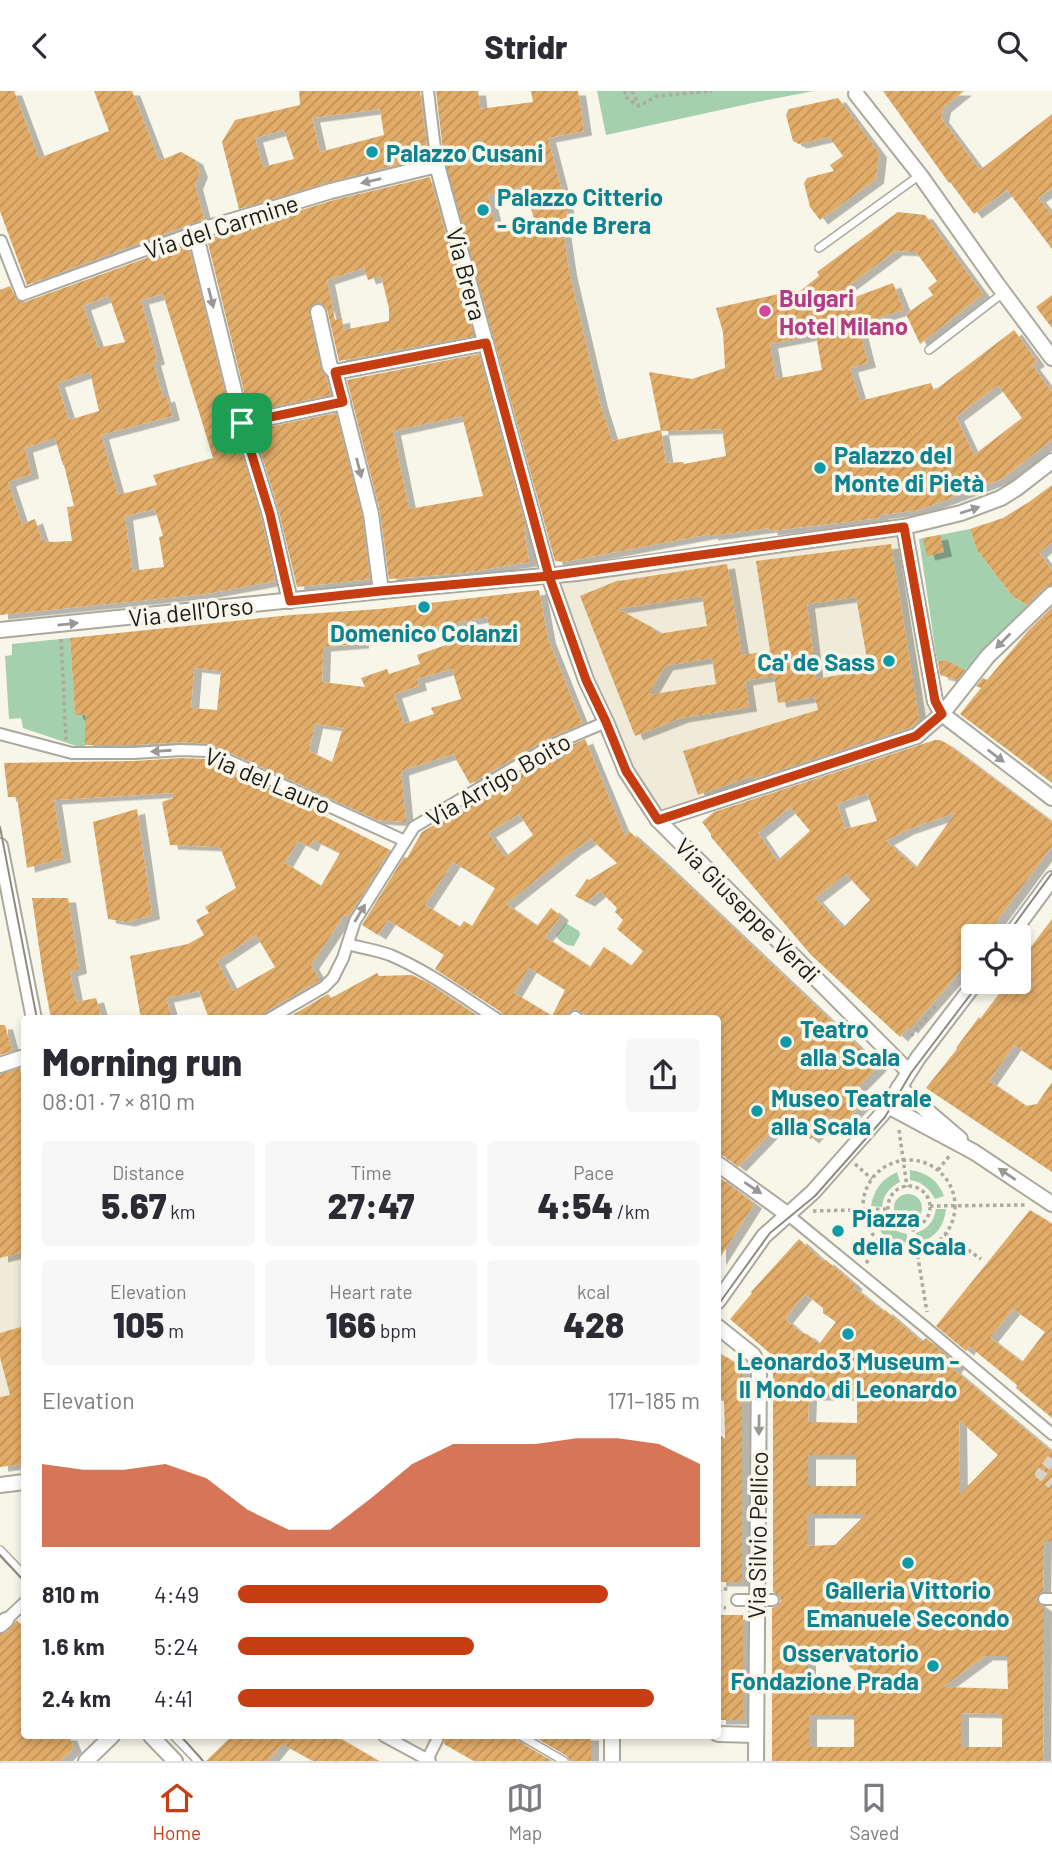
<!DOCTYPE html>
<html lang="en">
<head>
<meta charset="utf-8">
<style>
  body { margin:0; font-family:Barlow,sans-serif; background:#f7f7f7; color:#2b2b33; height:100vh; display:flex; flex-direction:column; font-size:26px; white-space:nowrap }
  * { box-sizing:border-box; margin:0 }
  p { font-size:23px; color:#7c7c81 }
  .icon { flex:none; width:38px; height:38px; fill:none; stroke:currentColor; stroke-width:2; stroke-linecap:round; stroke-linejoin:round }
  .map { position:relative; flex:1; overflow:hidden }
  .details { position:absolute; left:21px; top:924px; width:700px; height:724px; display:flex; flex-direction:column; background:#fff; border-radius:7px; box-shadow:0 4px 10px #0003 }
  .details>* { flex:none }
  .fabs { position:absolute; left:961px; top:833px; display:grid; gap:14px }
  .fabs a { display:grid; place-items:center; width:70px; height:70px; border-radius:7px; background:#fff; box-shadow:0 4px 10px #0003; font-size:35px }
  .pin { position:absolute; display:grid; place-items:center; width:60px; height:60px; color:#fff; margin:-30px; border-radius:14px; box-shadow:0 4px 10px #0006 }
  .round { display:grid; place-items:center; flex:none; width:74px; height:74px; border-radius:7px; background:#f7f7f7 }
  .summary { display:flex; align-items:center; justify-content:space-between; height:119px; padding:0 21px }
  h1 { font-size:38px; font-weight:800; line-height:52px }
  .metrics { display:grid; grid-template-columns:repeat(3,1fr); gap:10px; height:119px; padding:7px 21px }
  .metrics div { display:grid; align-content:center; border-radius:7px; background:#f7f7f7; text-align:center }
  .metrics b { font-size:35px; font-weight:800 }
  .metrics small { font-size:19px; font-weight:400 }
  .metrics p { font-size:19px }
  .chart { height:196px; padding:14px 21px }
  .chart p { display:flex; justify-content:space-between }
  .chart svg { width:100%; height:126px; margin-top:7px; fill:#c63d11; opacity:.7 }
  ul { padding:0 21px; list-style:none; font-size:23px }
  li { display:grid; grid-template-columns:112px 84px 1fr; align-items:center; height:52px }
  li i { height:18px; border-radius:9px; background:#c63d11 }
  header { display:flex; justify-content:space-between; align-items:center; height:91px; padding:0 21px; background:#fff; font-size:32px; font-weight:800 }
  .tab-bar { display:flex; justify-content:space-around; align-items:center; height:98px; border-top:2px solid #e1e1e2; background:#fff; font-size:19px; color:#7c7c81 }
  .tab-bar a { display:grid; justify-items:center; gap:4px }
  .tab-bar .on { color:#c63d11 }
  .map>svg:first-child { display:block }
</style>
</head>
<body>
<header><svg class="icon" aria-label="back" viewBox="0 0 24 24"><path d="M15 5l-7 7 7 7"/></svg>Stridr<svg class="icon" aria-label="search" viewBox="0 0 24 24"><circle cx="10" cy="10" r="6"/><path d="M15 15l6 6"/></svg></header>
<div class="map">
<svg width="1052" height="1670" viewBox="0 0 1052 1670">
  <defs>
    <pattern id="building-hatch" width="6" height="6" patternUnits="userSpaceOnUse" patternTransform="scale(1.75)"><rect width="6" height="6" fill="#e1ab67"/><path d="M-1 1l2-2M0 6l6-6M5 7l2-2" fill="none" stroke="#c09359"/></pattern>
    <filter id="shadow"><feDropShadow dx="8" dy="4.5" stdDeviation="0" flood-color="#0004"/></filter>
  </defs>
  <rect width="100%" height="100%" fill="#f8f5e9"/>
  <!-- built -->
  <g fill="#f0ebd8">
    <path d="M903,438L941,623L923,639L657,726L627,679L550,485Z"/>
    <path d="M24,966V1300L0,1306V974Z"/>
  </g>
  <!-- green -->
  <g fill="#a5d0ae">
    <path d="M597,0H814L757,11L606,44Z"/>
    <path d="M970,438L977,459L1013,506L1028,515L965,579L946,569L937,570L919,448Z"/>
    <path d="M70,547L75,623L85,624V658L23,637L21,627L9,628L5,565L12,564V553Z"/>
    <path d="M566,832L579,840L580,844L574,855C567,855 560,851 556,845Z"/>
    <path d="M910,1079C926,1081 938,1089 944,1105L935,1108C929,1097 922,1091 910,1089Z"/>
    <path d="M897,1081L900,1091C890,1096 883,1104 882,1116L871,1115C874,1098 882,1088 897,1081Z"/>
    <circle cx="908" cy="1117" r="14"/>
    <path d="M936,1118H946C944,1135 936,1146 920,1152L916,1142C928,1138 934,1130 936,1118Z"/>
    <path d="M884,1125C888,1136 896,1141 907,1143V1154C891,1152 880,1144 873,1128Z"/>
  </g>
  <!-- building -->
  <g fill="url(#building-hatch)" fill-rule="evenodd" filter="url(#shadow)">
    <path d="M0,0H14L39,67L109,40L94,0H132L159,70L181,61L195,69L200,82L195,94L204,128L27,194L0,120Z"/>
    <path d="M299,0H420L428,66L329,91L239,118L222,51L235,29L300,14ZM380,18L384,44L320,61L312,27ZM284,39L294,68L263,76L255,47Z"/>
    <path d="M436,0H478L480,18L533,11L531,0H578L584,40L548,47L571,136L563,139L569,180L600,312L612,350L661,339L666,372L683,371L684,373L726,365L722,338L661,340L649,281L692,288L725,277L723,241L716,217L783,202L785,212L819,185L817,181L898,121L925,124L983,203L920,253L906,223L933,204L928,197L937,190L916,161L895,160L812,222L893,192L904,219L858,233L868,272L850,277L860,310L931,292L934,300L1014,239L1037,271L1032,274L1052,301V349L1002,388L919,419L880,424V427L770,440L769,437L710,445V443L564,471L555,470L444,68ZM526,95L535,133L497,142L488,104ZM816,244L822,279L776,288L770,253ZM998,294L1022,327L974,364L956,326Z"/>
    <path d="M883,0H964L943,17L941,27L980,79L1052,23V97L1038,107L1052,124V158L1007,99L974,123L950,91L949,92Z"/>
    <path d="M838,7L879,62L876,88L820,129L810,116L804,92L807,87L834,80L830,74L843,65L829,46L799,53L793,50L786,24L789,18Z"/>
    <path d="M430,86L474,245L339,270L327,218L322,212H315L309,217V223L321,278L326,286L331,304L249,321L207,148L334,109ZM364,177L368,189L381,185L389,217V230L343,239L342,227L335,229L327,189Z"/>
    <path d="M188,152L233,334L261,425L275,490L206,503L0,524V199L10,195L17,210L25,211ZM163,203L213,367L153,384L157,394L118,404L101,344L172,325L167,306L163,307L153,270L157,269L141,209ZM109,205L125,251L98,257L83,215ZM90,281L99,320L69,329L57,292ZM55,347L63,374H64L74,415L67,416L72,450L53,451L42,450L35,428L22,433L8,391L31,383L25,357ZM155,418L163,445L159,446L164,476L132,480L125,425Z"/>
    <path d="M1052,204V237L1036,216Z"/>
    <path d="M479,263L527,440L524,437L529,471L463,482L389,488L380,421L347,289ZM462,325L483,405L409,418L393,340Z"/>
    <path d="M336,322L362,425L370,488L297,496L279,421L254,339Z"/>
    <path d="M1052,394V451L1039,462L1052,479V494L1045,496L1027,514L1013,506L977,459L970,438L1003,427L1029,411Z"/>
    <path d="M940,444L944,461L927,465L923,447Z"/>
    <path d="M891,453L919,628L912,636L750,689L755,684L698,704L683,660L818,619L815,606L778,612L774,585L745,590L749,616L681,627L635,645L580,505L619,489V490L727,473L742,564L770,560L756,470ZM702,505L707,535L658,543L653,537L618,518ZM856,506L869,579L816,588L807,513ZM712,567L716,593L648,604L665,575Z"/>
    <path d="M539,499L548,548L582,633L548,647L470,693L453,663L401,680L406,731L377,729L211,653L181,651L134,654H85V624H75L70,547L291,524L380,518ZM487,526L490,539L417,564L420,573L389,583L387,578L361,587L365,596L322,591L323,556L361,553V550ZM194,577L221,580L217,619L191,617ZM452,578L461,608L431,617L434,623L404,633L394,603L419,595L417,588ZM315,633L343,637L332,671L309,660Z"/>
    <path d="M1052,516V692L960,623L981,597L976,595L983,587L987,589L1028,540Z"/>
    <path d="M946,569L965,579L957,589L940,584L938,570Z"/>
    <path d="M585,648L625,745L629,740L661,769L879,975L858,996L869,1006L841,1035L831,1025L811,1048L786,1026L738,1076L724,1065L718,1064V928H586L583,922L575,918L569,920L565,928H505L501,921L435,878L444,864L388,829L378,844L362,834L404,766L407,767L422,741L556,661ZM519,723L533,744L505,766L488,742ZM591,748L617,772L589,789L587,788L575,805L587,811L600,800L617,817L615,821L623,829L617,838L643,860L631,875L604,856L590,876L545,846L561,825L551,817L537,835L506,813L574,759ZM453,771L495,797L472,835L464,830L460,836L425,814ZM529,877L565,899L552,925L514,902Z"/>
    <path d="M935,649H940L946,652L1052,731V755L986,845H973V862L953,889L910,938L908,936L900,946L811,864L711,746V743L702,731L714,721ZM867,702L877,730L845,738L837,713ZM790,716L810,740L777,770L758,742ZM955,722L916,777L886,750L906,739ZM846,783L870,809L843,837L815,807Z"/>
    <path d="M181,667L206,668L321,720L312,719L390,759L349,825L345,823L311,874L320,889L265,921L261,928H209L199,900L166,907L172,928H141L130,865L188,853L204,844L196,829L209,822L205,816L236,797L220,756L170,754L162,711L173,707L172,702L54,709L63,767L27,777L17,706H8L4,672L134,670ZM313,749L340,762L321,795L285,772L298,750L310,756ZM256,844L275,876L233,900L217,870Z"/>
    <path d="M137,718L152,824L127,831L108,828L93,731Z"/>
    <path d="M32,807H68L79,878L70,881L76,911L96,907L102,928H51L43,884Z"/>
    <path d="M1052,828V980L1014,954L989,990L1026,1015L1037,1013L1052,991V1081L926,997L957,958L956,957L979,926L980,928L1008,891H1018V873Z"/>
    <path d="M377,882L379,885L412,884L428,892L482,928H286L328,903L331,907Z"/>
    <path d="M0,934H5L12,960L0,964Z"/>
    <path d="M20,977L24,993V1161L0,1167V983Z"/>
    <path d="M718,1085L754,1113L718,1170Z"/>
    <path d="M1030,1119L1052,1133V1327L1016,1297L1017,1294L969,1255L966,1260L936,1235ZM1013,1218L1045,1241L1022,1271L990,1247Z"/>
    <path d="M799,1148L824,1171L826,1169L855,1194L853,1196L883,1220L885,1219L922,1251L926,1247L957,1273L953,1278L1052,1361V1450H1044L1043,1500L1040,1502L1036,1507L1038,1512L1044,1516L1043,1670H772V1517L777,1515L781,1510L779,1505L773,1501V1265L730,1228L752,1202L751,1201ZM805,1203L823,1217V1222L836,1231L819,1253L807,1243L801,1242L785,1228ZM809,1305H857V1332L808,1331ZM959,1329L998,1364L960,1403ZM808,1364H856V1395H808ZM807,1423H866L835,1454L807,1455ZM808,1563L838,1564L870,1595L808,1596ZM985,1565H1007L1008,1598L943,1596ZM961,1622L1002,1623V1656H961ZM809,1624H854V1656H809Z"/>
    <path d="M24,1235V1373L0,1376V1306L10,1304L0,1266V1242Z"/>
    <path d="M718,1261L742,1276V1491H718V1342L725,1348L724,1310L718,1309Z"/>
    <rect x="718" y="1524" width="25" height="105"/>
    <path d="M17,1529L24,1537V1645H69L74,1657L60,1670H0V1543L6,1541Z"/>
    <path d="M232,1645H336L379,1670H313L282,1653L268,1670H206Z"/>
    <path d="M444,1645H515L518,1650L552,1670H474L444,1653Z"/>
    <path d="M533,1645H591V1670H570L567,1665Z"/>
  </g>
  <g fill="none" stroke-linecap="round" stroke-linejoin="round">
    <!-- pedestrian-tunnel -->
    <path stroke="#d7d4ca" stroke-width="10" stroke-dasharray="10 5" stroke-linecap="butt" d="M1052,1368L1040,1383L1052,1393"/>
    <defs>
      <g id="service">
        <path d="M819,157L920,84"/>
        <path d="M929,259L1003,202"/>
        <path d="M0,1459L24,1484"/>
        <path d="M174,1645L198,1670"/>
        <path d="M521,1645L564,1670"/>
      </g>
      <g id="pedestrian">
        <path d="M428,0L437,74"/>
        <path d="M0,150H1L22,204L195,141"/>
        <path d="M0,643L72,662H134L181,659L208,660L405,750"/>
        <path d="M348,853C361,857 376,859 390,864C428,880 463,906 497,928"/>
        <path d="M269,928L324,896L333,887L343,867L355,830L414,736L552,654L606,631"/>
        <path d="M573,928L575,926L578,928"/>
        <path d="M787,1123L925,1236L1052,1343"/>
        <path d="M1044,1508H1052"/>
        <path d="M737,1509H748"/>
        <path d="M769,1509H773"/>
        <path d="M6,1529L24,1512"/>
        <path d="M384,1645L430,1670"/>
        <path d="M427,1669L437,1649"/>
      </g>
      <g id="minor">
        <path d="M856,3L920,84L997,193L1052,267"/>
        <path d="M318,221L330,276L335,281L371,423L381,500"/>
        <path d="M335,281L486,252"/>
        <path d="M242,332L343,311"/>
        <path d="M904,436L935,610L942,623L1052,707"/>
        <path d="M290,510L270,423L242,332L195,141L331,100L437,74L549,485L586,589L606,631L626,680L658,729L908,980"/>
        <path d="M0,539L381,500L577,482L904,436L961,422L1001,407L1017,397L1052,370"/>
        <path d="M658,729L917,645L942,623L988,565L1052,503"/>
        <path d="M0,755L34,928"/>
        <path d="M1010,845L1052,788"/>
        <path d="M0,974L24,966"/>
        <path d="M899,996L960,1048"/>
        <path d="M888,1015L974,1061L1052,1113"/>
        <path d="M718,1073L787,1123"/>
        <path d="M718,1210L764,1145L813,1101L883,1022L918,967L976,891"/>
        <path d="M718,1236L753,1264L759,1276L756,1670"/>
        <path d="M0,1394L24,1391"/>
        <path d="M0,1534L6,1529"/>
        <path d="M718,1643L756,1644"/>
        <path d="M151,1645L175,1670"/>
        <path d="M612,1645V1670"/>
        <path d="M86,1670L112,1645"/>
      </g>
    </defs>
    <!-- service casing -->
    <use href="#service" stroke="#aba99d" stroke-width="10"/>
    <!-- pedestrian casing -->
    <use href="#pedestrian" stroke="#aba99d" stroke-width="14"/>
    <!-- minor casing -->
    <use href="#minor" stroke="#aba99d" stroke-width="18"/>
    <!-- path -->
    <g stroke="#aca9a0" stroke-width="3.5" stroke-dasharray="3.5 3.5" stroke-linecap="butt">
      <path d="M625,0L624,5L638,15"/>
      <path d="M632,0L639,15L657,5L712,0"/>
      <path d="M61,548L66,649"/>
      <path d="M911,945L936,915"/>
      <path d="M899,1039L907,1096"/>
      <path d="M802,1044L804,1042"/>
      <circle cx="909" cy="1115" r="46"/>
      <path d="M855,1073L872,1088"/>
      <path d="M938,1079L950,1064"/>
      <circle cx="909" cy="1116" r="21"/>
      <path d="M930,1115L1025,1114"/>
      <path d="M813,1120L888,1118"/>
      <path d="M913,1137L927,1221"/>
      <path d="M945,1143L981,1168"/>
      <path d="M866,1172L883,1152"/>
      <path d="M718,1501L721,1498H728"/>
      <path d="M718,1508H721"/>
      <path d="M718,1513L721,1516L726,1517"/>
    </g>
    <!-- service -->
    <use href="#service" stroke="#fff" stroke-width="7"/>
    <!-- pedestrian -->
    <use href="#pedestrian" stroke="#fff" stroke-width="10"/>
    <!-- minor -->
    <use href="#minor" stroke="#fff" stroke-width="14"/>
    <!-- tram -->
    <g stroke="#8d8b83" stroke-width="2">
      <path d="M0,736L37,928"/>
      <path d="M1006,845L1052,782"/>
      <path d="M718,1214L770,1142L815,1105L885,1026L911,982L980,891"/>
      <path d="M0,1464L24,1490"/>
      <path d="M181,1645L203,1670"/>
    </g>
  </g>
  <!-- one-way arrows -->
  <defs><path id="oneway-solid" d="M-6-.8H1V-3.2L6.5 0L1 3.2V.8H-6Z" transform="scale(1.75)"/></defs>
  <g fill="#999897">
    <use href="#oneway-solid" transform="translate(371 90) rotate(167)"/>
    <use href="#oneway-solid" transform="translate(211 207) rotate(76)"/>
    <use href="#oneway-solid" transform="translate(359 377) rotate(76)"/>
    <use href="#oneway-solid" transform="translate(970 419) rotate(-18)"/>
    <use href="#oneway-solid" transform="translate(68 533) rotate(-6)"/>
    <use href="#oneway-solid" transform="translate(1003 550) rotate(135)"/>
    <use href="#oneway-solid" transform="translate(161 660) rotate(176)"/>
    <use href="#oneway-solid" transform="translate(996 665) rotate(37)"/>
    <use href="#oneway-solid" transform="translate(360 822) rotate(-59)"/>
    <use href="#oneway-solid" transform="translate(1007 1083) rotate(-146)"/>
    <use href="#oneway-solid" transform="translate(753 1097) rotate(34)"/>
    <use href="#oneway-solid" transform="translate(759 1334) rotate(91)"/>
  </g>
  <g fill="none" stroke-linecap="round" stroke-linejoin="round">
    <defs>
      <path id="route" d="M242,332L270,423L290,510L381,500L549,485L586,589L606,631L626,680L658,729L916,645L942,623L935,610L904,436L549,485L486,252L335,281L343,311L242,332"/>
    </defs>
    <!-- route casing -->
    <use href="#route" stroke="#fff" stroke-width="14"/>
    <!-- route -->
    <use href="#route" stroke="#c63d11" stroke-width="9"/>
  </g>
  <!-- markers -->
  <g fill="#0f9aa8" stroke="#f8f5e9" stroke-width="2.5">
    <circle cx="372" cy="61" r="7"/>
    <circle cx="483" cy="119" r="7"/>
    <circle cx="820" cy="377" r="7"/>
    <circle cx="424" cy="516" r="7"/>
    <circle cx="889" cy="570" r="7"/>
    <circle cx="786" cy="951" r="7"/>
    <circle cx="757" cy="1020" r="7"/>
    <circle cx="838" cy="1140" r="7"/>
    <circle cx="848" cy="1243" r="7"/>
    <circle cx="908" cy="1472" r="7"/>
    <circle cx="933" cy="1575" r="7"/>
  </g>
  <circle fill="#d1479c" stroke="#f8f5e9" stroke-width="2.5" cx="765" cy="220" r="7"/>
  <g text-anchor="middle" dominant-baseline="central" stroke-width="7" stroke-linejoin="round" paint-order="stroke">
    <!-- culture labels -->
    <g font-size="24" font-weight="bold" fill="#0d838f" stroke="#f8f5e9" text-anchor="start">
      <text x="386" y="61">Palazzo Cusani</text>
      <text x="497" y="105">Palazzo Citterio<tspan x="497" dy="28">- Grande Brera</tspan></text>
      <text x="834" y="363">Palazzo del<tspan x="834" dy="28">Monte di Pietà</tspan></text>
      <text x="424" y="541" text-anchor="middle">Domenico Colanzi</text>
      <text x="875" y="570" text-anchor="end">Ca' de Sass</text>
      <text x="800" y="937">Teatro<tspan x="800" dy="28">alla Scala</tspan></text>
      <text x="771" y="1006">Museo Teatrale<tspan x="771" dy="28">alla Scala</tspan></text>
      <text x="852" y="1126">Piazza<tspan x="852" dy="28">della Scala</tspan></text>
      <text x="848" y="1269" text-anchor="middle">Leonardo3 Museum -<tspan x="848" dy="28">Il Mondo di Leonardo</tspan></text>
      <text x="908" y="1498" text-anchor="middle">Galleria Vittorio<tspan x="908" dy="28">Emanuele Secondo</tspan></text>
      <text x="919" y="1561" text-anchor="end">Osservatorio<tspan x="919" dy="28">Fondazione Prada</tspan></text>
    </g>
    <!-- street labels -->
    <g font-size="24" fill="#1c1b17" stroke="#f8f5e9">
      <text transform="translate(221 135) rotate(-18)">Via del Carmine</text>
      <text transform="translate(467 183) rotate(75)">Via Brera</text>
      <text transform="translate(191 520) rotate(-6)">Via dell'Orso</text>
      <text transform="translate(498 688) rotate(-30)">Via Arrigo Boito</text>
      <text transform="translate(268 689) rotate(23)">Via del Lauro</text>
      <text transform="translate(748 819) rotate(45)">Via Giuseppe Verdi</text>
      <text transform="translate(757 1444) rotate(-89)">Via Silvio Pellico</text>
    </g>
    <!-- hotel labels -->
    <g font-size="24" font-weight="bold" fill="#b23c85" stroke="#f8f5e9" text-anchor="start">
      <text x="779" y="206">Bulgari<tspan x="779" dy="28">Hotel Milano</tspan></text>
    </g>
  </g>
</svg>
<div class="fabs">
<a><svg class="icon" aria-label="locate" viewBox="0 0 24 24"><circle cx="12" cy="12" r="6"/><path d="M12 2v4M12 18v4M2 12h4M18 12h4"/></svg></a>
</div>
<div class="pin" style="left:242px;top:332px;background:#1e9e55"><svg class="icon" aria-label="arrive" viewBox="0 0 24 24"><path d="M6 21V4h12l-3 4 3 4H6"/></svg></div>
<section class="details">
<div class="summary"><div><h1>Morning run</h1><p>08:01 · 7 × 810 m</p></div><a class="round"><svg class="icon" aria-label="share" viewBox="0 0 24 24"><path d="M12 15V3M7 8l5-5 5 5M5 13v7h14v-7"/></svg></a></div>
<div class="metrics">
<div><p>Distance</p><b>5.67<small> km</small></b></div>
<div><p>Time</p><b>27:47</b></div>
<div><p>Pace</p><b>4:54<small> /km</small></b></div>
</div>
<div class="metrics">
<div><p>Elevation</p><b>105<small> m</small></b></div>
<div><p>Heart rate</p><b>166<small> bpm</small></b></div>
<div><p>kcal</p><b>428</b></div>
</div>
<div class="chart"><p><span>Elevation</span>171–185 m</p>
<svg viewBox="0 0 160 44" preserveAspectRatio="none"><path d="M0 44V15L10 17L20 17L30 15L40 20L50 31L60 38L70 38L80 27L90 15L100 8L110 8L120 8L130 6L140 6L150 8L160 15V44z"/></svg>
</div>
<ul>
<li><b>810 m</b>4:49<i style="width:80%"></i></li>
<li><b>1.6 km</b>5:24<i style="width:51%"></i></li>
<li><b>2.4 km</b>4:41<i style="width:90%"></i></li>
</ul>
</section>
</div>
<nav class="tab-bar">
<a class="on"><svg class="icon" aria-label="home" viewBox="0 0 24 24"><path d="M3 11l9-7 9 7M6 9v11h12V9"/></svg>Home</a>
<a><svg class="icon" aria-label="map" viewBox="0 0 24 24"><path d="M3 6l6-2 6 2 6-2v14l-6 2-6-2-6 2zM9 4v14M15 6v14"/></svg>Map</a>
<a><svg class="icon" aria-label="saved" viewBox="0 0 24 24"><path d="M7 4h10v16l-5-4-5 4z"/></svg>Saved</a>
</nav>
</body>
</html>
